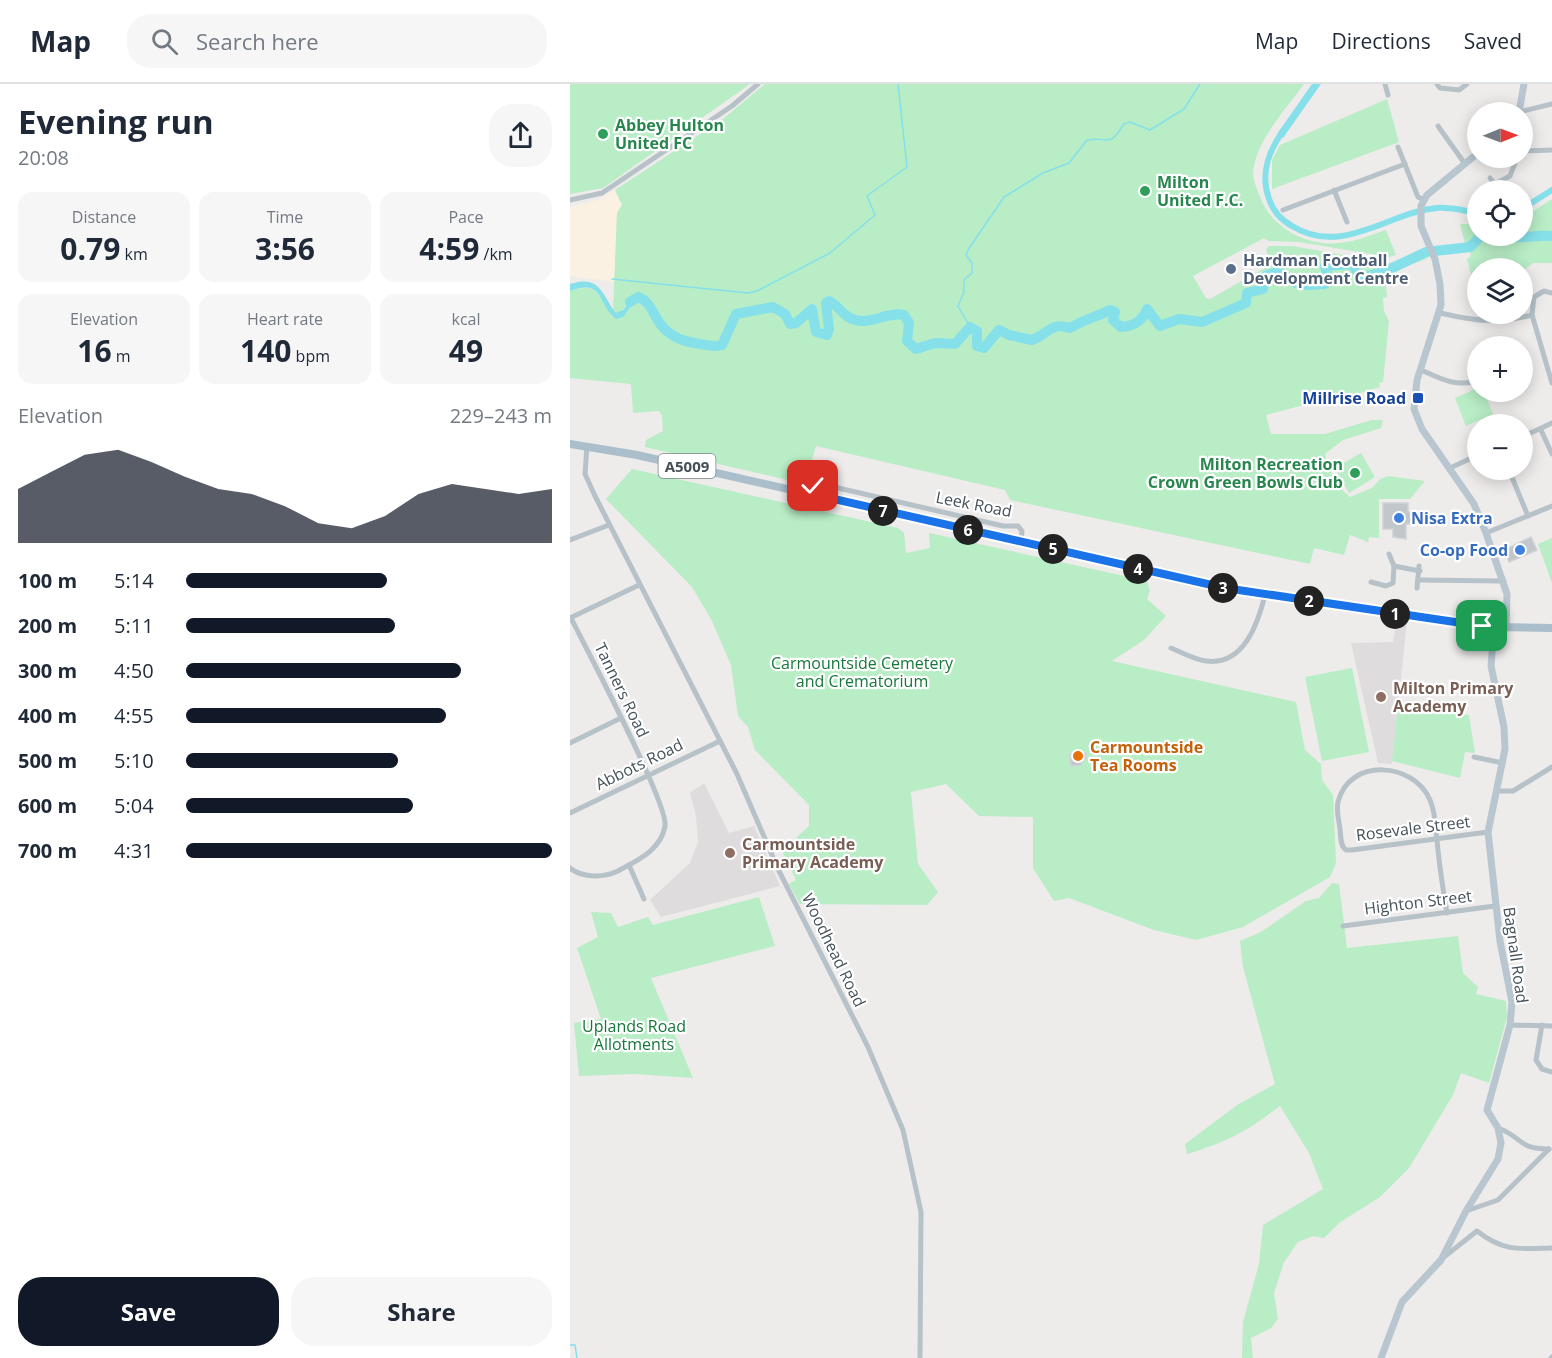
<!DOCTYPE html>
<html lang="en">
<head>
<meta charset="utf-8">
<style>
  body { margin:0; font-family:"Open Sans",sans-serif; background:#f6f6f7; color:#1f2937; height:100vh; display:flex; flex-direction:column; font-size:22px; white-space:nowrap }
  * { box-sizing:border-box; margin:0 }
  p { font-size:20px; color:#747a83 }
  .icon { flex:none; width:33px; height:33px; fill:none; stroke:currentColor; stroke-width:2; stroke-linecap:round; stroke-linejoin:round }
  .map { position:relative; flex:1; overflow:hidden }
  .drawer { display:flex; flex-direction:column; background:#fff; width:570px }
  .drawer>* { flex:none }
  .needle { width:39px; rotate:89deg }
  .controls { position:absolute; left:897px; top:18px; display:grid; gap:12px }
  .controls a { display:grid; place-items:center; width:66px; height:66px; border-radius:50%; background:#fff; box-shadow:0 3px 15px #0003; font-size:30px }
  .pin { position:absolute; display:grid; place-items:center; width:51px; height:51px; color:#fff; margin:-26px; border-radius:12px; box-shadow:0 3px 9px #0006 }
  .km { position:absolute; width:30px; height:30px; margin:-15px; border-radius:50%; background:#222; color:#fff; font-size:16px; line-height:30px; text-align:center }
  .round { display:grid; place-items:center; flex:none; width:63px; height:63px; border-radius:24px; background:#f6f6f7 }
  .overview { display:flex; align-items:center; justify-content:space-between; height:102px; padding:0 18px }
  h1 { font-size:33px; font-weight:700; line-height:45px }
  .stats { display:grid; grid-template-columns:repeat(3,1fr); gap:9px; height:102px; padding:6px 18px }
  .stats div { display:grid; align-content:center; border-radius:15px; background:#f6f6f7; text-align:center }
  .stats b { font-size:30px; font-weight:700 }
  .stats small { font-size:16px; font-weight:400 }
  .stats p { font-size:16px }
  .chart { height:168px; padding:12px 18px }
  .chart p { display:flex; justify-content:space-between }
  .chart svg { width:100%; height:108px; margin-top:6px; fill:#111827; opacity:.7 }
  .action { display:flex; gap:12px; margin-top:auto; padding:12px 18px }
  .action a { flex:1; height:69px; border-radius:24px; background:#111827; color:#fff; font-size:24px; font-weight:700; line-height:69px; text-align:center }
  .action a+a { background:#f6f6f7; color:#1f2937 }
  ul { padding:0 18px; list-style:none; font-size:20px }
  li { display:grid; grid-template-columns:96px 72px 1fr; align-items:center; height:45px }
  li i { height:15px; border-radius:8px; background:#111827 }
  header { display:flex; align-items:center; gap:36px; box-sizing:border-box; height:84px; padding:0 30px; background:#fff; border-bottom:2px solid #e0e1e3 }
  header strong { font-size:28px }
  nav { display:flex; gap:33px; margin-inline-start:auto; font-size:21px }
  .search { width:420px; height:54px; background:#f6f6f7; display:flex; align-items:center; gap:15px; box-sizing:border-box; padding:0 21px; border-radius:24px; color:#747a83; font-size:22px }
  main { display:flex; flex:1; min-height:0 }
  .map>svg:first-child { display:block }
</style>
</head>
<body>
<header>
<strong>Map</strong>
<div class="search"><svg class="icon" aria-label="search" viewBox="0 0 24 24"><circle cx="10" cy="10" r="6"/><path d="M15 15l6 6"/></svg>Search here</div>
<nav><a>Map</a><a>Directions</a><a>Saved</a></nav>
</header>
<main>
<section class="drawer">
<div class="overview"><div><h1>Evening run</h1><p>20:08</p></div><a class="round"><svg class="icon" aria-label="share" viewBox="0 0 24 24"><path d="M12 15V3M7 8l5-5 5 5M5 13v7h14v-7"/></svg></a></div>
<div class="stats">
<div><p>Distance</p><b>0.79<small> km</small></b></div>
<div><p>Time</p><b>3:56</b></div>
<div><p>Pace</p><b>4:59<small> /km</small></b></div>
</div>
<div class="stats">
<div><p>Elevation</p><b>16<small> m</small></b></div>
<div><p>Heart rate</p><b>140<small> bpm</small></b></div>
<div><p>kcal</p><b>49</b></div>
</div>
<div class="chart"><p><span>Elevation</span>229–243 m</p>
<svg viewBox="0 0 160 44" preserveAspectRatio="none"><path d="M0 44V22L10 15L20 8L30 6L40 11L50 17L60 22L70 24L80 29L90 36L100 38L110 33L120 24L130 20L140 22L150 24L160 22V44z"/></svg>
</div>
<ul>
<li><b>100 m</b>5:14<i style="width:55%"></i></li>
<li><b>200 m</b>5:11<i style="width:57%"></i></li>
<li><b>300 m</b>4:50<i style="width:75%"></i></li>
<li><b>400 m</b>4:55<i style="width:71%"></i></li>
<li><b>500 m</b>5:10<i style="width:58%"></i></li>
<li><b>600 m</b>5:04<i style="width:62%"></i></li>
<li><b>700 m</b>4:31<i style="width:100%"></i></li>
</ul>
<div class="action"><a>Save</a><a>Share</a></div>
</section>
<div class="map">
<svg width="982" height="1274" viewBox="0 0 982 1274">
  <rect width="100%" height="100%" fill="#eeebeb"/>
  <!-- commercial -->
  <path fill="#fbf1e2" d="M45,106L52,121L47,129L45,198L0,192V123L27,116Z"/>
  <!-- education -->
  <g fill="#dfdcdd">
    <path d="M827,535L837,537L822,680L808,679L781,559L823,558Z"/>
    <path d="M134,699L159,749L184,742L210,802L91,833L80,816L120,779L128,758L126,732L120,709Z"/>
  </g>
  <!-- green -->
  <g fill="#b8edc6">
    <path d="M0,0H180L33,104L0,110Z"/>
    <path d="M195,0H734C716,25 690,52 684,82C681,94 686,102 690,113C702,146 742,165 777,158C790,156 803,150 816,146L826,171L819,173L729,158L698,157L694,154L623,192L636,214L640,215L700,181L696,165L699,162H722L820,179L855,165L858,174L825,187V192L815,193L817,213L813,214L814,227L819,237L813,298L809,299L810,303L758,319L756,315L696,331L701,350H755L802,336H813L811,344L773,356L755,370C759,387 766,402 780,413L802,404L810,395L818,392L855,397L840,415H809V454L799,453L798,458L780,451L774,471L744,464L740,480L440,416L435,406L246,362L235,400L75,363L76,356L93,347L92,332L89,327L63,329L61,300L0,294V207C29,196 29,214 43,233L56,229L66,216L71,217V209L66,210L51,228L46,229L43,226L47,129L52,121L45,106L153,35Z"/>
    <path d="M817,15L829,58L702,105V76L710,61Z"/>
    <path d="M982,115V179H963L953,187L952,184H908L907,206H905L897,175L901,172L900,168L871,171L868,162L895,160L890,140H899L901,134L907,135L908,152H952L953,134Z"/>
    <path d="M907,304L908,308H914L923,330L896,342L885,314Z"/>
    <path d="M791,369L805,393L779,409L765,384Z"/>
    <path d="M62,385L328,444L334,449L336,469L360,464L359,449L577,497L580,507L577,515L596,532L574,556L542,577L726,618L735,666L751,680L752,696L763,711L766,779L760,793L673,843L626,856L584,846L499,814L484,817L463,784V733L409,732L376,700L341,708L348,780L368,808L357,821L230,820L219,800L226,796L212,767L239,742V721L185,666L178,643L168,632L161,581L141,535L122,503L36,415Z"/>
    <path d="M982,454V499L968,460Z"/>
    <path d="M782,584L799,668L752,677L735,593Z"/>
    <path d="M828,623L899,631L905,669L895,668L890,694L822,677Z"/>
    <path d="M762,799L769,800L777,864L888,852L893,889L908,903L906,910L936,917L937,933L919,999L891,989L883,1011L839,1084L810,1113L769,1139L754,1154L743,1152L728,1158L714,1178L704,1209L708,1235L701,1244L681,1254L683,1274H672L673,1238L689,1180L693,1141L753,1105L739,1069L710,1022C676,1048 657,1058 617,1070L615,1060L667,1021L705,1000L673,883L670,857L691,848L736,817L749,814Z"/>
    <path d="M189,813L205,862L81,894L123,994L64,990L9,992L4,939L31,935L7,864L28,853L21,828L41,829L48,843L78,833L83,841Z"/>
  </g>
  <!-- water -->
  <g fill="#85e0ea">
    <path d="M742,0H751L713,54L707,50Z"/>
    <path d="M8,198C32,194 34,215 46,229L53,226L66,210L73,211L72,217L66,216L53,233L46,235C27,221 35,194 0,207V200Z"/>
  </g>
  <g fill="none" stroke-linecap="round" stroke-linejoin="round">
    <!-- stream -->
    <g stroke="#85e0ea" stroke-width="1.5">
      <path d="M311,102L337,83L328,0"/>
      <path d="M42,195L178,209L187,207L260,169L305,131L297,112L309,103"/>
      <path d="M400,243L388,222L394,208V196L402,189V179L396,171L398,166L434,113L473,89L499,79L517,56C541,52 538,65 554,40L560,38L580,46L614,25L630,0"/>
      <path d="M0,1261H5L7,1274"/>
    </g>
    <!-- canal -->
    <g stroke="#85e0ea" stroke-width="6">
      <path d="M713,47C698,68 690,90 699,115C703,127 711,136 722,142C772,173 819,128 867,124C881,123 894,126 908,130"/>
      <path d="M952,125L982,106"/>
    </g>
    <!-- river -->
    <g stroke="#85e0ea" stroke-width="10">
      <path d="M936,152C952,156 966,150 982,152"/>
      <path d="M60,218L68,213C89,220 80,251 124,259C133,260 142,264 152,261L166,230L203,223L215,230L220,240L226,239L242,225L246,248L257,251L259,245L256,219L259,217C268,221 272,231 282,235C301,242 317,227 334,231L339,239L337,257L346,265L365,259L385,260L400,243L407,247V262L414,264L429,246L439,251L462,256C480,249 480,238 500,244C513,236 526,233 540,226L545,228L543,236L551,243C564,242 573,237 577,225L590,242L609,235L632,238L676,219L677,209L693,205L696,192C711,184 714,193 726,199C735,203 746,200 755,200L758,194L755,182L782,180L792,194L818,186L856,168L900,163L911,152"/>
    </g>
  </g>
  <!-- building -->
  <g fill="#c2c7cb" stroke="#cfd2d7" stroke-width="1.5">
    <path d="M813,419H838V428H846V440H836V455L823,453V445H813Z"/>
    <path d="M961,453L967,466L939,478L934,466Z"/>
    <path d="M516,669V675L512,676L511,681L501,682L500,670Z"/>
  </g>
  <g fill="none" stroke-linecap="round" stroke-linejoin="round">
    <!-- street -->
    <g stroke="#b6c2c8" stroke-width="5">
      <path d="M815,0L818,11"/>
      <path d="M867,0L870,4L889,6L897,0"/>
      <path d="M949,28L982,20"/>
      <path d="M868,42L895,80"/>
      <path d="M828,63L848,113L854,116"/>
      <path d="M952,67L982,66"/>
      <path d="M920,94L925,100L940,92L947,74"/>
      <path d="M764,106L777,138"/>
      <path d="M0,116L32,109L162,22L188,0"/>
      <path d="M713,126L835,80"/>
      <path d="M982,209L974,207L964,213L962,231L982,299"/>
      <path d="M870,229C906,237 926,240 962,231"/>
      <path d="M851,286C871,295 885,303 908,297"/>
      <path d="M971,346L982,370"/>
      <path d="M952,353L982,339"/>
      <path d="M17,362L15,390L25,412L167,690L208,785L298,963L333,1046L351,1128L350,1274"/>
      <path d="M880,384L908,371"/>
      <path d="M941,391L958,432"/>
      <path d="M242,410L246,398L264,403L433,442H448L452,447L451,458"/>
      <path d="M916,449L982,422"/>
      <path d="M0,456L39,441"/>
      <path d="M819,470L824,482L850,487"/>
      <path d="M848,496L934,497"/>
      <path d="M801,498L816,502L823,499L824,482"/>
      <path d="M847,504L849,482"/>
      <path d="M0,534L69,501"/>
      <path d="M601,564C611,568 625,576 636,577C674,582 688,539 695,511"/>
      <path d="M0,659L51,634"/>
      <path d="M904,673L933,679"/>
      <path d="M926,707H943L982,683"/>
      <path d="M0,729L150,657"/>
      <path d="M59,781L74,815"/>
      <path d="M0,784C12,794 33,794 48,787C68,776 91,766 95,742C99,721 16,564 1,534"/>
      <path d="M877,829C873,805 869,781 867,756C865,743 866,729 860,716C844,678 779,673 768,718C766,727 769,737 770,745C771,753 770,762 776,766H782L918,748"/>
      <path d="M773,842L925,822"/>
      <path d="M940,941L982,942"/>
      <path d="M972,941L966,976L972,985L982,988"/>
      <path d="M928,1044C953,1053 947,1065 979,1065"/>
      <path d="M896,1127L928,1116L979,1065"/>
      <path d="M874,1173L907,1147C934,1168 949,1165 982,1164"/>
      <path d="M981,1274L982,1273"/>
    </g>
    <!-- secondary -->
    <g stroke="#b8c6d0" stroke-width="7">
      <path d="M949,28L954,0"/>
      <path d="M908,69L857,111L851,122V142L865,175L870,200L871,221L847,296L844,325L852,345L904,420L916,449L937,510L936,543"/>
      <path d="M811,1274L832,1218L871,1176L896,1127L928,1075L931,1059L928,1044L917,1026L940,941L942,918L930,857L918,748L935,665L934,643L921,582L924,543"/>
    </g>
    <!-- primary -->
    <path stroke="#aabecb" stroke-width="8" d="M0,360L67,371L655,504L924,543L982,544"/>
  </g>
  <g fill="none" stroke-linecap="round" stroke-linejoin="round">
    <defs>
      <path id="route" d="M243,402L242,410L655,504L912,542"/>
    </defs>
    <!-- route casing -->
    <use href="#route" stroke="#fff" stroke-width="12"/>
    <!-- route -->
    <use href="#route" stroke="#1a73e8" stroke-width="8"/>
  </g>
  <!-- markers -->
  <g fill="#2e9e5b" stroke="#fff" stroke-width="2">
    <circle cx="33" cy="50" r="6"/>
    <circle cx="575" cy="107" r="6"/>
    <circle cx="785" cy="389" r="6"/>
  </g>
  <circle fill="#5c6f8a" stroke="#fff" stroke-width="2" cx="661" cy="185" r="6"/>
  <rect fill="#1a4fb4" stroke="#fff" stroke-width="2" x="842" y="308" width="12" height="12" rx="3"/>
  <g fill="#3f7fe0" stroke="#fff" stroke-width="2">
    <circle cx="829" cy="434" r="6"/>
    <circle cx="950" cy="466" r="6"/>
  </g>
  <g fill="#8d6e63" stroke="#fff" stroke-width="2">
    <circle cx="811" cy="613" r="6"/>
    <circle cx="160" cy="769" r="6"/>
  </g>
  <circle fill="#e8710a" stroke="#fff" stroke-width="2" cx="508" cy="672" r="6"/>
  <g text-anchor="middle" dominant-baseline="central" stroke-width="4.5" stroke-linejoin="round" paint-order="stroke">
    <!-- shield labels -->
    <rect fill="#fff" stroke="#7c858a" stroke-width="1.5" x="88.5" y="370" width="57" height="24" rx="4.5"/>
    <g font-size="15" font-weight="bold" fill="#445158">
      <text x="117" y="382">A5009</text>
    </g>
    <!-- leisure labels -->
    <g font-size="16" font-weight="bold" fill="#27864d" stroke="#fff" text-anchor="start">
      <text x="45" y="41">Abbey Hulton<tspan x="45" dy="18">United FC</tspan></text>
      <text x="587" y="98">Milton<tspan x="587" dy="18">United F.C.</tspan></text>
      <text x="773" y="380" text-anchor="end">Milton Recreation<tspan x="773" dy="18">Crown Green Bowls Club</tspan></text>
    </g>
    <!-- service labels -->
    <g font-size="16" font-weight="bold" fill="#4e5e75" stroke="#fff" text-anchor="start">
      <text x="673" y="176">Hardman Football<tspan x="673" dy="18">Development Centre</tspan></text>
    </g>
    <!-- transit labels -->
    <g font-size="16" font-weight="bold" fill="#164399" stroke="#fff" text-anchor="end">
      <text x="836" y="314">Millrise Road</text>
    </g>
    <!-- street labels -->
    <g font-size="16" fill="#445158" stroke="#fff">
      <text transform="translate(404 420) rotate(11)">Leek Road</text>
      <text transform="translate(52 606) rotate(64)">Tanners Road</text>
      <text transform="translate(69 680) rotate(-26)">Abbots Road</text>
      <text transform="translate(843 744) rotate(-7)">Rosevale Street</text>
      <text transform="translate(848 818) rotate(-7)">Highton Street</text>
      <text transform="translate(264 866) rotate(64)">Woodhead Road</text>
      <text transform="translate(946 871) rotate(82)">Bagnall Road</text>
    </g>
    <!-- shop labels -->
    <g font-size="16" font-weight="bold" fill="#366cbe" stroke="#fff" text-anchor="start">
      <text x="841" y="434">Nisa Extra</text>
      <text x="938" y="466" text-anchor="end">Co-op Food</text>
    </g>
    <!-- park labels -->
    <g font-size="16" fill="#17773c" stroke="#fff">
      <text x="292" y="579">Carmountside Cemetery<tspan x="292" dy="18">and Crematorium</tspan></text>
      <text x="64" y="942">Uplands Road<tspan x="64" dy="18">Allotments</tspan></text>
    </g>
    <!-- education labels -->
    <g font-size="16" font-weight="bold" fill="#785e54" stroke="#fff" text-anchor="start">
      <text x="823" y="604">Milton Primary<tspan x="823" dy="18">Academy</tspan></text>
      <text x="172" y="760">Carmountside<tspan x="172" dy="18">Primary Academy</tspan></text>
    </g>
    <!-- food labels -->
    <g font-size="16" font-weight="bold" fill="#c56008" stroke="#fff" text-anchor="start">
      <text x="520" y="663">Carmountside<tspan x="520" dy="18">Tea Rooms</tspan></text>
    </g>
  </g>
</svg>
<div class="controls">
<a><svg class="needle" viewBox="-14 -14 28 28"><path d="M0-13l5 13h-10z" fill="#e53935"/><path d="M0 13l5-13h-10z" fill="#747a83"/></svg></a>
<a><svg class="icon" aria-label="locate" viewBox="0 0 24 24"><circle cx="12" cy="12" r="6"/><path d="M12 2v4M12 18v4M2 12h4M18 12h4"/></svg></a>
<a><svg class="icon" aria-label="layers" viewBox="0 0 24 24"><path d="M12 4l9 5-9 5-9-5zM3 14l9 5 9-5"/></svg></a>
<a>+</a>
<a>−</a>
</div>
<div class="pin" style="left:912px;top:542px;background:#1e9e55"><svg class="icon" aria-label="arrive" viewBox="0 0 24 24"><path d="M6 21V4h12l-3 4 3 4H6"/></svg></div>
<div class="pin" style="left:243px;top:402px;background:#d93025"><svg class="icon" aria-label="check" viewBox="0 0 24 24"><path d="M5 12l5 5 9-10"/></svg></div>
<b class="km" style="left:825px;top:530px">1</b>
<b class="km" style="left:739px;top:517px">2</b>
<b class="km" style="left:653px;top:504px">3</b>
<b class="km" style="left:568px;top:485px">4</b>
<b class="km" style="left:483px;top:465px">5</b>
<b class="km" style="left:398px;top:446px">6</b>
<b class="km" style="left:313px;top:427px">7</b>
</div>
</main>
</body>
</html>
